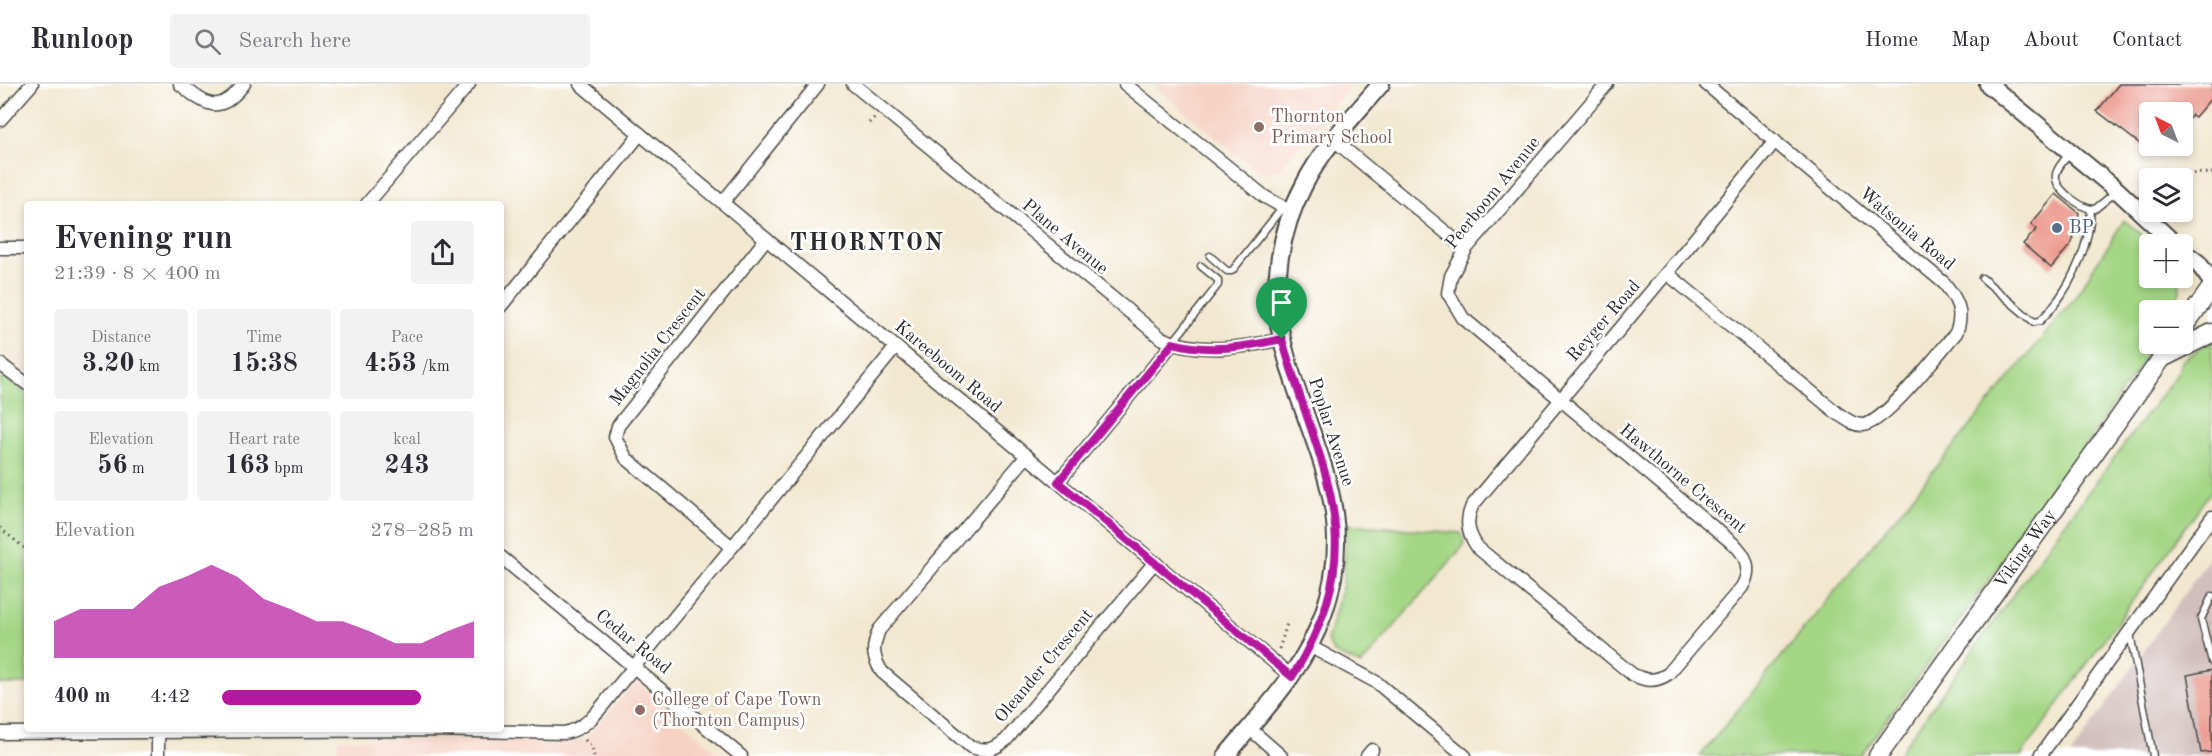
<!DOCTYPE html>
<html lang="en">
<head>
<meta charset="utf-8">
<style>
  body { margin:0; font-family:"Old Standard TT",serif; background:#f2f2f3; color:#2b2b33; height:100vh; display:flex; flex-direction:column; font-size:22px; white-space:nowrap }
  * { box-sizing:border-box; margin:0 }
  p { font-size:20px; color:#7c7c81 }
  .icon { flex:none; width:33px; height:33px; fill:none; stroke:currentColor; stroke-width:2; stroke-linecap:round; stroke-linejoin:round }
  .map { position:relative; flex:1; overflow:hidden }
  .side { position:absolute; left:24px; top:117px; width:480px; height:531px; display:flex; flex-direction:column; background:#fff; border-radius:6px; box-shadow:0 3px 9px #0003 }
  .side>* { flex:none }
  .needle { width:39px; rotate:318deg }
  .fabs { position:absolute; left:2139px; top:18px; display:grid; gap:12px }
  .fabs a { display:grid; place-items:center; width:54px; height:54px; border-radius:6px; background:#fff; box-shadow:0 3px 9px #0003; font-size:30px }
  .pin { position:absolute; display:grid; place-items:center; width:51px; height:51px; color:#fff; margin:-62px -26px; border-radius:50% 50% 50% 0; rotate:-45deg; box-shadow:0 0 6px #0007 }
  .pin .icon { rotate:45deg }
  .round { display:grid; place-items:center; flex:none; width:63px; height:63px; border-radius:6px; background:#f2f2f3 }
  .summary { display:flex; align-items:center; justify-content:space-between; height:102px; padding:0 30px }
  h1 { font-size:33px; font-weight:600; line-height:45px }
  .stats { display:grid; grid-template-columns:repeat(3,1fr); gap:9px; height:102px; padding:6px 30px }
  .stats div { display:grid; align-content:center; border-radius:6px; background:#f2f2f3; text-align:center }
  .stats b { font-size:26px; font-weight:600 }
  .stats small { font-size:16px; font-weight:400 }
  .stats p { font-size:16px }
  .chart { height:168px; padding:12px 30px }
  .chart p { display:flex; justify-content:space-between }
  .chart svg { width:100%; height:108px; margin-top:6px; fill:#b5179e; opacity:.7 }
  ul { padding:0 30px; list-style:none; font-size:20px }
  li { display:grid; grid-template-columns:96px 72px 1fr; align-items:center; height:45px }
  li i { height:15px; border-radius:8px; background:#b5179e }
  header { display:flex; align-items:center; gap:36px; box-sizing:border-box; height:84px; padding:0 30px; background:#fff; border-bottom:2px solid #e1e1e2 }
  header strong { font-size:28px }
  nav { display:flex; gap:33px; margin-inline-start:auto; font-size:21px }
  .search { width:420px; height:54px; background:#f2f2f3; display:flex; align-items:center; gap:15px; box-sizing:border-box; padding:0 21px; border-radius:6px; color:#7c7c81; font-size:22px }
  .map>svg:first-child { display:block }
</style>
</head>
<body>
<header>
<strong>Runloop</strong>
<div class="search"><svg class="icon" aria-label="search" viewBox="0 0 24 24"><circle cx="10" cy="10" r="6"/><path d="M15 15l6 6"/></svg>Search here</div>
<nav><a>Home</a><a>Map</a><a>About</a><a>Contact</a></nav>
</header>
<div class="map">
<svg width="2212" height="672" viewBox="0 0 2212 672">
  <rect width="100%" height="100%" fill="#fff"/>
  <filter id="ink" filterUnits="userSpaceOnUse"><feTurbulence type="fractalNoise" baseFrequency=".0167" numOctaves="2"/><feDisplacementMap in="SourceGraphic" scale="12" xChannelSelector="R" yChannelSelector="G"/><feConvolveMatrix kernelMatrix="1 2 1 2 8 2 1 2 1" color-interpolation-filters="sRGB"/></filter>
  <filter id="wash" filterUnits="userSpaceOnUse"><feTurbulence type="fractalNoise" baseFrequency=".008" numOctaves="4" result="noise"/><feDisplacementMap in="SourceGraphic" scale="24" xChannelSelector="R" yChannelSelector="G"/><feGaussianBlur stdDeviation="1.35" result="paint"/><feColorMatrix in="noise" values="0 0 0 0 0 0 0 0 0 0 0 0 0 0 0 0 0 1.4 0 .05"/><feComposite in="paint" operator="in"/></filter>
  <g filter="url(#wash)">
    <rect width="100%" height="100%" fill="#f2e8d0"/>
    <!-- built -->
    <g fill="#f6d2c3">
      <path d="M1152,0H1351L1279,86L1258,88Z"/>
      <path d="M636,597L721,672H338V655L585,656Z"/>
    </g>
    <!-- industrial -->
    <path fill="#d1bfbd" d="M2212,470V672H2070Z"/>
    <!-- green -->
    <g fill="#a4d685" stroke="#688058" stroke-width="1.5">
      <path d="M2124,136L2154,160H2150V194H2179L2180,207L2175,220L2179,223L2177,226H2150V260H2154L2065,393L1860,672H1700L2074,215Z"/>
      <path d="M2212,256V406L2021,672H1897L2056,451L2177,290L2183,276Z"/>
      <path d="M5,294L27,310V600H0V296Z"/>
      <path d="M1347,440L1461,449L1465,460L1361,581L1334,569L1327,557L1343,500Z"/>
    </g>
    <g id="blocks">
      <!-- building -->
      <g fill="#ec9c91">
        <path d="M2119,0H2212V13L2195,33L2192,31L2182,43V28H2150V56L2144,63L2097,27Z"/>
        <path d="M2056,110L2079,129L2072,159L2051,184L2023,160L2037,145L2031,140Z"/>
        <path d="M2212,586V668L2201,669L2187,591Z"/>
      </g>
    </g>
  </g>
  <g filter="url(#ink)">
    <use href="#blocks" fill-opacity="0" stroke="#494744" stroke-width="1.5"/>
    <g fill="none" stroke-linecap="round" stroke-linejoin="round">
      <defs>
        <g id="service">
          <path d="M2069,70C2064,77 2054,86 2056,95C2058,108 2084,126 2095,125L2117,107"/>
          <path d="M1210,172L1227,187H1232L1282,124"/>
          <path d="M1982,194L2034,238L2040,237C2068,210 2090,164 2091,125"/>
          <path d="M1173,258L1218,201V196L1201,182"/>
          <path d="M2212,512L2201,535L2212,578"/>
          <path d="M2130,549L2153,672"/>
        </g>
        <g id="minor">
          <path d="M180,0C208,23 219,31 244,0"/>
          <path d="M580,0L1292,593"/>
          <path d="M853,0L1161,254C1200,271 1241,264 1282,255"/>
          <path d="M1125,0L1265,113L1292,128"/>
          <path d="M1607,0L1466,165L1451,192L1448,209L1463,234L1737,463C1749,476 1750,489 1742,503L1668,590C1655,598 1647,597 1633,591L1478,464C1468,450 1465,438 1472,422C1573,300 1676,180 1775,57"/>
          <path d="M0,36L32,0"/>
          <path d="M1334,56L1466,165"/>
          <path d="M723,118L818,0"/>
          <path d="M367,120L469,0"/>
          <path d="M0,164H27"/>
          <path d="M1668,190L1837,329C1845,334 1852,341 1862,341C1884,341 1939,268 1956,249C1964,229 1958,216 1944,199L1706,0"/>
          <path d="M501,222L640,50"/>
          <path d="M0,280L27,300"/>
          <path d="M1027,372L879,546C872,564 872,572 882,588L971,663C986,668 994,666 1006,656L1155,478"/>
          <path d="M1058,398L1173,259"/>
          <path d="M732,463L626,374L615,353L618,342L766,155"/>
          <path d="M501,473L741,672"/>
          <path d="M1311,563L1376,598L1465,672"/>
          <path d="M1249,644L1281,672"/>
          <path d="M0,649L433,646L564,649C589,645 604,619 619,601L896,263"/>
          <path d="M158,672V647"/>
          <path d="M1367,672L1372,666"/>
          <path d="M2040,672L2212,433"/>
        </g>
        <g id="tertiary">
          <path d="M1988,0L2118,107L2175,160"/>
          <path d="M2182,167L2198,179L2212,198"/>
          <path d="M1226,672C1263,627 1304,586 1323,531C1362,423 1304,354 1282,255C1270,204 1280,146 1304,101C1323,63 1354,32 1381,0"/>
        </g>
        <g id="secondary">
          <path d="M2182,245L2212,203"/>
          <path d="M2164,273L2212,249"/>
          <path id="s1" d="M1878,672L2172,260"/>
        </g>
      </defs>
      <!-- service casing -->
      <use href="#service" stroke="#494744" stroke-width="9"/>
      <!-- minor casing -->
      <use href="#minor" stroke="#494744" stroke-width="15"/>
      <!-- tertiary casing -->
      <use href="#tertiary" stroke="#494744" stroke-width="20"/>
      <!-- secondary casing -->
      <use href="#secondary" stroke="#494744" stroke-width="21"/>
      <!-- path -->
      <g stroke="#494744" stroke-width="3" stroke-dasharray="1.5 4.5" stroke-linecap="butt">
        <path d="M869,39L875,33"/>
        <path d="M2139,91L2212,89"/>
        <path d="M0,444L27,466"/>
        <path d="M1279,565L1287,540"/>
        <path d="M585,656L592,663L594,672"/>
      </g>
      <!-- service -->
      <use href="#service" stroke="#fff" stroke-width="6"/>
      <!-- minor -->
      <use href="#minor" stroke="#fff" stroke-width="12"/>
      <!-- tertiary -->
      <use href="#tertiary" stroke="#fff" stroke-width="16"/>
      <!-- secondary -->
      <use href="#secondary" stroke="#fff" stroke-width="18"/>
    </g>
  </g>
  <g fill="none" stroke-linecap="round" stroke-linejoin="round" filter="url(#ink)">
    <defs>
      <path id="route" d="M1282,255C1320,389 1376,458 1292,593L1058,398L1173,259C1208,269 1246,263 1282,255Z"/>
    </defs>
    <!-- route casing -->
    <use href="#route" stroke="#fff" stroke-width="12"/>
    <!-- route -->
    <use href="#route" stroke="#b5179e" stroke-width="8"/>
  </g>
  <!-- markers -->
  <g fill="#8d6e63" stroke="#fff" stroke-width="2">
    <circle cx="1259" cy="43" r="6"/>
    <circle cx="640" cy="626" r="6"/>
  </g>
  <circle fill="#5c6f8a" stroke="#fff" stroke-width="2" cx="2057" cy="144" r="6"/>
  <g text-anchor="middle" dominant-baseline="central" stroke-width="5" stroke-linejoin="round" paint-order="stroke">
    <!-- education labels -->
    <g font-size="18" fill="#785e54" stroke="#fff" text-anchor="start">
      <text x="1271" y="33">Thornton<tspan x="1271" dy="21">Primary School</tspan></text>
      <text x="652" y="616">College of Cape Town<tspan x="652" dy="21">(Thornton Campus)</tspan></text>
    </g>
    <!-- street labels -->
    <g font-size="18" fill="#2b2b2b" stroke="#fff">
      <text transform="translate(1493 109) rotate(-51)">Peerboom Avenue</text>
      <text transform="translate(1907 145) rotate(40)">Watsonia Road</text>
      <text transform="translate(1065 153) rotate(40)">Plane Avenue</text>
      <text transform="translate(1604 237) rotate(-49)">Reyger Road</text>
      <text transform="translate(658 263) rotate(-52)">Magnolia Crescent</text>
      <text transform="translate(948 283) rotate(40)">Kareeboom Road</text>
      <text transform="translate(1331 348) rotate(72)">Poplar Avenue</text>
      <text transform="translate(1683 395) rotate(40)">Hawthorne Crescent</text>
      <text stroke="none"><textPath href="#s1" startOffset="254">Viking Way</textPath></text>
      <text transform="translate(633 558) rotate(39)">Cedar Road</text>
      <text transform="translate(1044 582) rotate(-50)">Oleander Crescent</text>
    </g>
    <!-- service labels -->
    <g font-size="18" fill="#4e5e75" stroke="#fff" text-anchor="start">
      <text x="2069" y="144">BP</text>
    </g>
    <!-- district labels -->
    <g font-size="24" font-weight="bold" letter-spacing="1.5" fill="#2b2b2b" stroke="#fff">
      <text x="867" y="160">THORNTON</text>
    </g>
  </g>
</svg>
<div class="fabs">
<a><svg class="needle" viewBox="-14 -14 28 28"><path d="M0-13l5 13h-10z" fill="#e53935"/><path d="M0 13l5-13h-10z" fill="#7c7c81"/></svg></a>
<a><svg class="icon" aria-label="layers" viewBox="0 0 24 24"><path d="M12 4l9 5-9 5-9-5zM3 14l9 5 9-5"/></svg></a>
<a>+</a>
<a>−</a>
</div>
<div class="pin" style="left:1282px;top:255px;background:#1e9e55"><svg class="icon" aria-label="arrive" viewBox="0 0 24 24"><path d="M6 21V4h12l-3 4 3 4H6"/></svg></div>
<section class="side">
<div class="summary"><div><h1>Evening run</h1><p>21:39 · 8 × 400 m</p></div><a class="round"><svg class="icon" aria-label="share" viewBox="0 0 24 24"><path d="M12 15V3M7 8l5-5 5 5M5 13v7h14v-7"/></svg></a></div>
<div class="stats">
<div><p>Distance</p><b>3.20<small> km</small></b></div>
<div><p>Time</p><b>15:38</b></div>
<div><p>Pace</p><b>4:53<small> /km</small></b></div>
</div>
<div class="stats">
<div><p>Elevation</p><b>56<small> m</small></b></div>
<div><p>Heart rate</p><b>163<small> bpm</small></b></div>
<div><p>kcal</p><b>243</b></div>
</div>
<div class="chart"><p><span>Elevation</span>278–285 m</p>
<svg viewBox="0 0 160 44" preserveAspectRatio="none"><path d="M0 44V29L10 24L20 24L30 24L40 15L50 11L60 6L70 11L80 20L90 24L100 29L110 29L120 33L130 38L140 38L150 33L160 29V44z"/></svg>
</div>
<ul>
<li><b>400 m</b>4:42<i style="width:79%"></i></li>
</ul>
</section>
</div>
</body>
</html>
